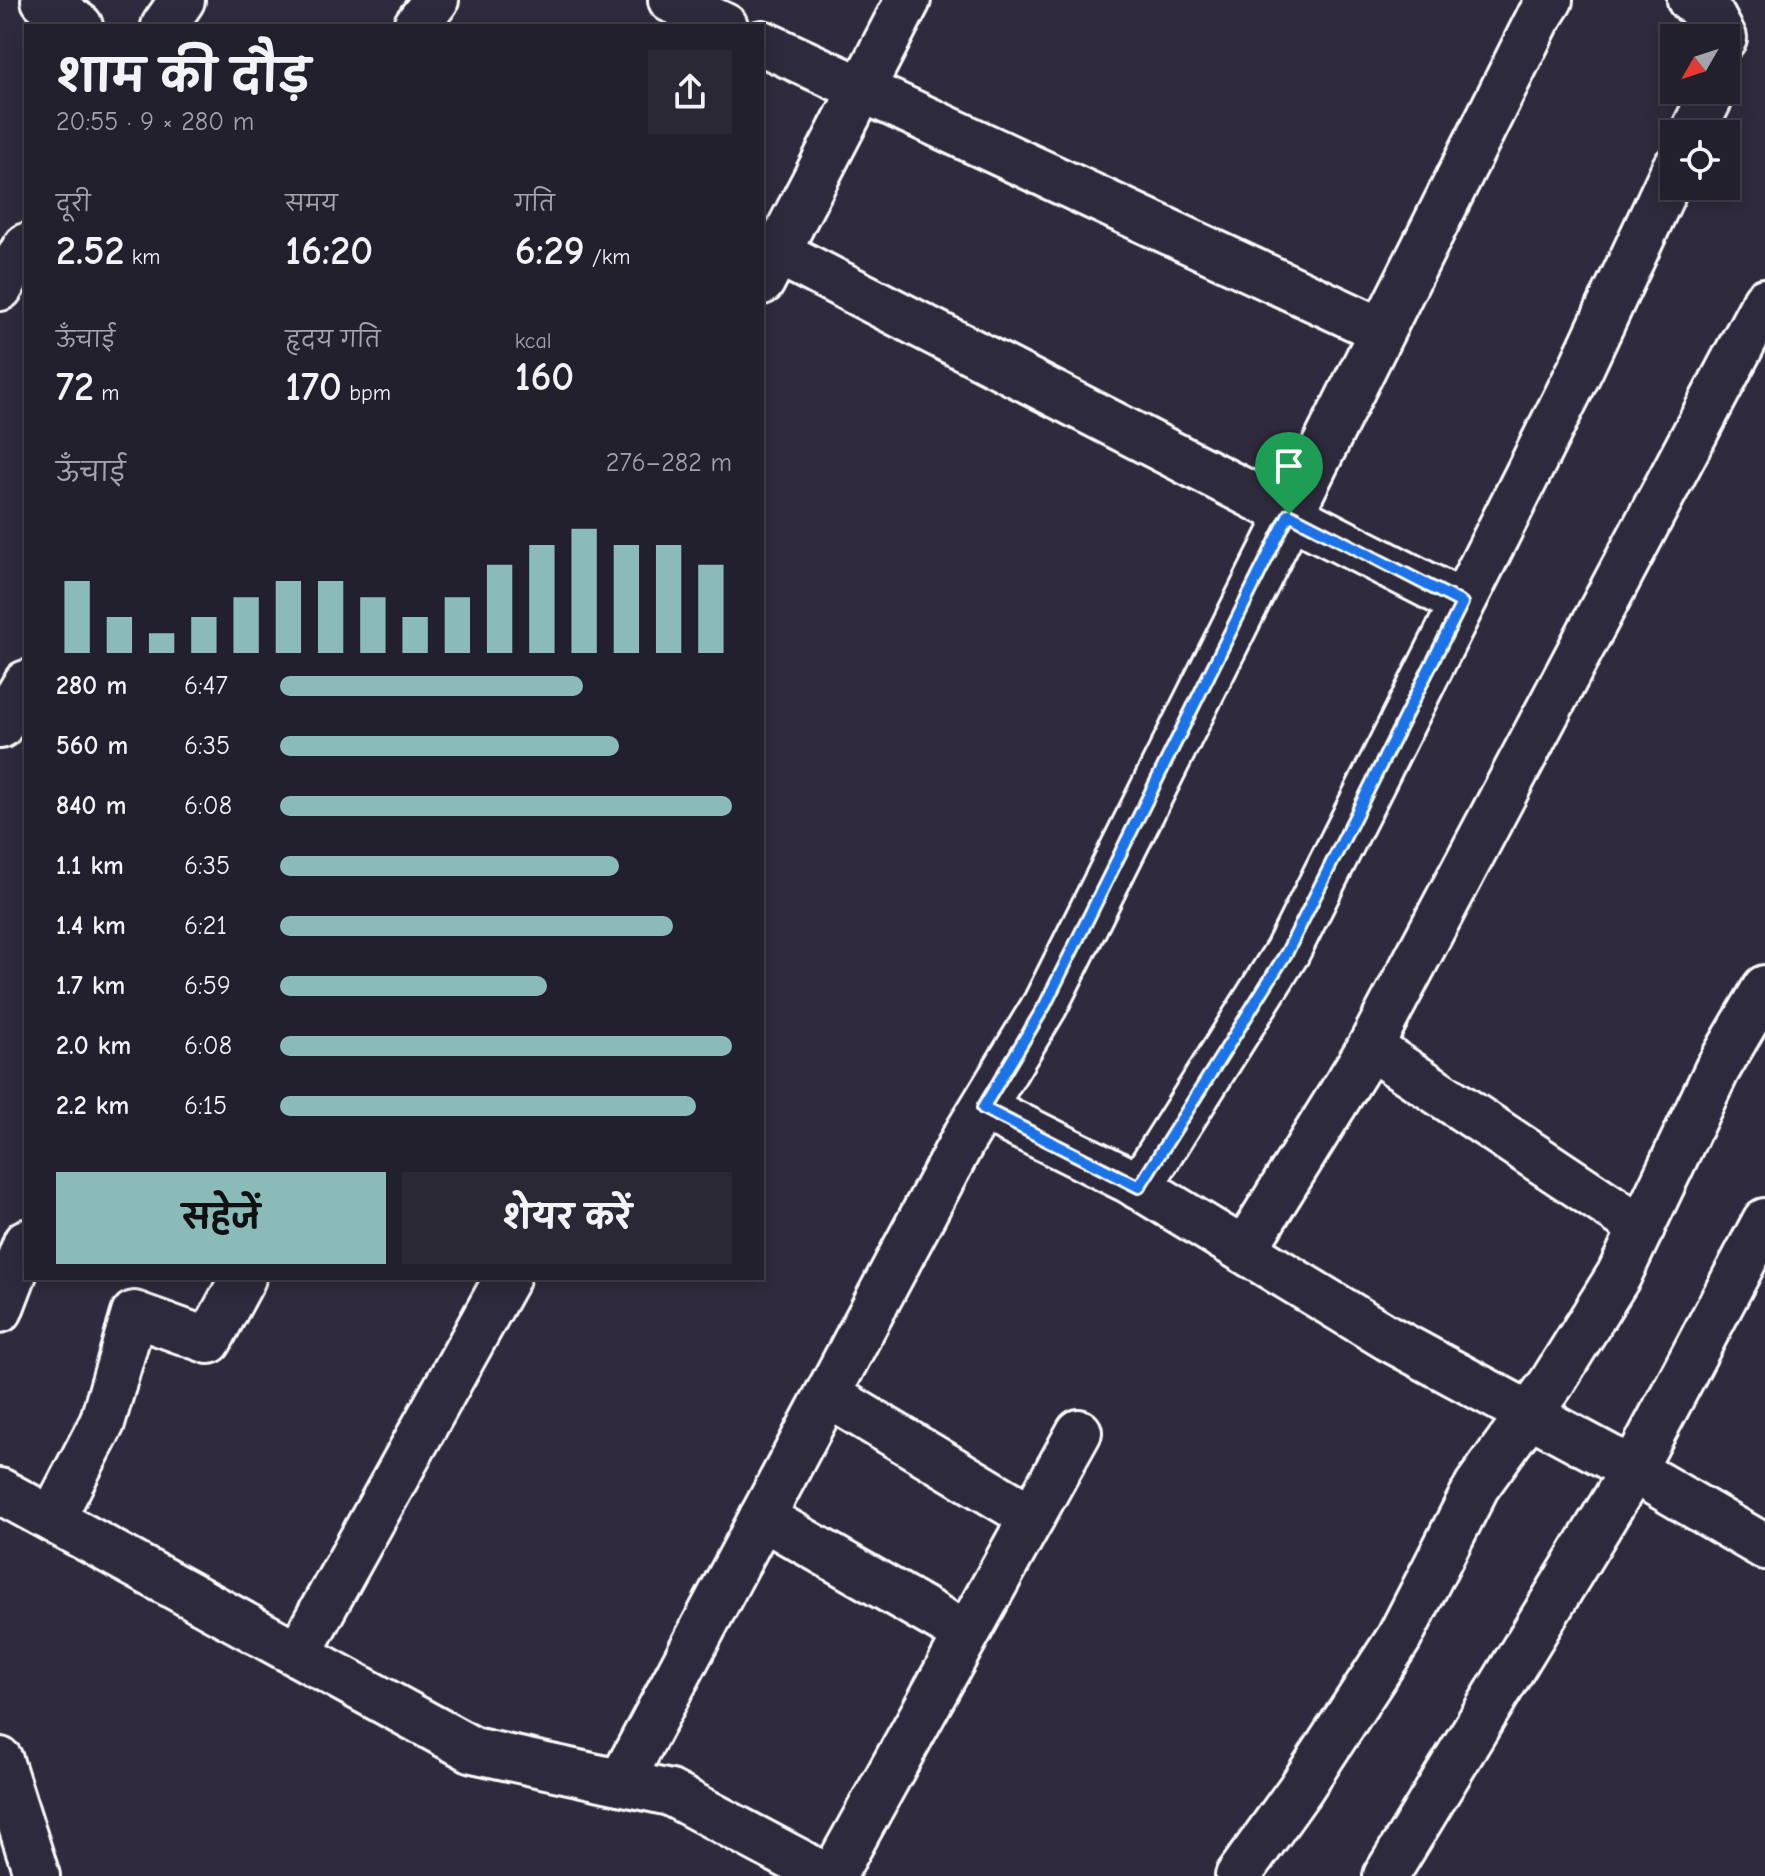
<!DOCTYPE html>
<html lang="hi">
<head>
<meta charset="utf-8">
<style>
  body { margin:0; font-family:"Comic Neue","Playpen Sans Deva",sans-serif; background:#2b2836; color:#f1f3f6; height:100vh; display:flex; flex-direction:column; font-size:30px; white-space:nowrap }
  * { box-sizing:border-box; margin:0 }
  p { font-size:26px; color:#a3a3aa }
  .icon { flex:none; width:44px; height:44px; fill:none; stroke:currentColor; stroke-width:2; stroke-linecap:round; stroke-linejoin:round }
  .map { position:relative; flex:1; overflow:hidden }
  .drawer { position:absolute; left:24px; top:24px; width:740px; height:1256px; display:flex; flex-direction:column; background:#23202e; border-radius:0px; box-shadow:0 4px 20px #0003,0 0 0 2px #403e4a }
  .drawer>* { flex:none }
  .needle { width:52px; rotate:231deg }
  .fabs { position:absolute; left:1660px; top:24px; display:grid; gap:16px }
  .fabs a { display:grid; place-items:center; width:80px; height:80px; border-radius:0px; background:#23202e; box-shadow:0 4px 20px #0003,0 0 0 2px #403e4a; font-size:40px }
  .pin { position:absolute; display:grid; place-items:center; width:68px; height:68px; color:#fff; margin:-82px -34px; border-radius:50% 50% 50% 0; rotate:-45deg; box-shadow:0 0 8px #0007 }
  .pin .icon { rotate:45deg }
  .round { display:grid; place-items:center; flex:none; width:84px; height:84px; border-radius:0px; background:#2b2836 }
  .headline { display:flex; align-items:center; justify-content:space-between; height:136px; padding:0 32px }
  h1 { font-size:44px; font-weight:700; line-height:60px }
  .figures { display:grid; grid-template-columns:repeat(3,1fr); gap:12px; height:136px; padding:8px 32px }
  .figures div { display:grid; align-content:center }
  .figures b { font-size:40px; font-weight:700 }
  .figures small { font-size:22px; font-weight:400 }
  .figures p { font-size:22px }
  .chart { height:224px; padding:16px 32px }
  .chart p { display:flex; justify-content:space-between }
  .chart svg { width:100%; height:144px; margin-top:8px; stroke:#8bbbb9; stroke-width:6 }
  .button { display:flex; gap:16px; margin-top:auto; padding:16px 32px }
  .button a { flex:1; height:92px; border-radius:0px; background:#8bbbb9; color:#111; font-size:32px; font-weight:700; line-height:92px; text-align:center }
  .button a+a { background:#2b2836; color:#f1f3f6 }
  ul { padding:0 32px; list-style:none; font-size:26px }
  li { display:grid; grid-template-columns:128px 96px 1fr; align-items:center; height:60px }
  li i { height:20px; border-radius:10px; background:#8bbbb9 }
  .map>svg:first-child { display:block }
</style>
</head>
<body>
<div class="map">
<svg width="1765" height="1876" viewBox="0 0 1765 1876">
  <rect width="100%" height="100%" fill="#2f2a3d"/>
  <filter id="ink" filterUnits="userSpaceOnUse"><feTurbulence type="fractalNoise" baseFrequency=".0125" numOctaves="2"/><feDisplacementMap in="SourceGraphic" scale="16" xChannelSelector="R" yChannelSelector="G"/><feConvolveMatrix kernelMatrix="1 2 1 2 8 2 1 2 1" color-interpolation-filters="sRGB"/></filter>
  <g filter="url(#ink)">
    <g fill="none" stroke-linecap="round" stroke-linejoin="round">
      <defs>
        <g id="minor">
          <path d="M44,0L80,26"/>
          <path d="M671,0L725,26"/>
          <path d="M1690,0L1712,16L1724,38"/>
          <path d="M164,26L182,0"/>
          <path d="M416,26L436,0"/>
          <path d="M762,43L1381,330"/>
          <path d="M1692,134L1714,90"/>
          <path d="M762,244L1462,603"/>
          <path d="M762,282L908,0"/>
          <path d="M0,288L26,246"/>
          <path d="M0,726L26,683"/>
          <path d="M1370,1047L1642,1228"/>
          <path d="M983,1108L1128,1180L1388,1338L1633,1470L1386,1876"/>
          <path d="M1139,1187L1287,952L1582,366L1674,169"/>
          <path d="M1765,1221L1633,1470L1765,1547"/>
          <path d="M1244,1250L1370,1047L1765,301"/>
          <path d="M0,1310L26,1242"/>
          <path d="M828,1395L1032,1517"/>
          <path d="M0,1491L473,1750L670,1793L826,1876"/>
          <path d="M762,1517L966,1634"/>
          <path d="M52,1519L102,1423L134,1314L209,1341L243,1278"/>
          <path d="M298,1654L507,1278"/>
          <path d="M621,1782L963,1140L1045,1005L1538,19L1550,0"/>
          <path d="M833,1876L1079,1432"/>
          <path d="M1238,1876L1301,1788L1399,1638L1477,1486L1551,1384L1619,1275L1717,1070L1765,988"/>
        </g>
        <path id="major" d="M0,1760L37,1876"/>
      </defs>
      <!-- minor casing -->
      <use href="#minor" stroke="#fff" stroke-width="50"/>
      <!-- major casing -->
      <use href="#major" stroke="#fff" stroke-width="50"/>
      <!-- minor -->
      <use href="#minor" stroke="#2f2a3d" stroke-width="44"/>
      <!-- major -->
      <use href="#major" stroke="#2f2a3d" stroke-width="44"/>
    </g>
  </g>
  <g fill="none" stroke-linecap="round" stroke-linejoin="round" filter="url(#ink)">
    <defs>
      <path id="route" d="M1289,514L1462,603L1287,952L1139,1187L983,1108L1045,1005Z"/>
    </defs>
    <!-- route casing -->
    <use href="#route" stroke="#fff" stroke-width="16"/>
    <!-- route -->
    <use href="#route" stroke="#1a73e8" stroke-width="10"/>
  </g>
</svg>
<div class="fabs">
<a><svg class="needle" viewBox="-14 -14 28 28"><path d="M0-13l5 13h-10z" fill="#e53935"/><path d="M0 13l5-13h-10z" fill="#a3a3aa"/></svg></a>
<a><svg class="icon" aria-label="locate" viewBox="0 0 24 24"><circle cx="12" cy="12" r="6"/><path d="M12 2v4M12 18v4M2 12h4M18 12h4"/></svg></a>
</div>
<div class="pin" style="left:1289px;top:514px;background:#1e9e55"><svg class="icon" aria-label="arrive" viewBox="0 0 24 24"><path d="M6 21V4h12l-3 4 3 4H6"/></svg></div>
<section class="drawer">
<div class="headline"><div><h1>शाम की दौड़</h1><p>20:55 · 9 × 280 m</p></div><a class="round"><svg class="icon" aria-label="share" viewBox="0 0 24 24"><path d="M12 15V3M7 8l5-5 5 5M5 13v7h14v-7"/></svg></a></div>
<div class="figures">
<div><p>दूरी</p><b>2.52<small> km</small></b></div>
<div><p>समय</p><b>16:20</b></div>
<div><p>गति</p><b>6:29<small> /km</small></b></div>
</div>
<div class="figures">
<div><p>ऊँचाई</p><b>72<small> m</small></b></div>
<div><p>हृदय गति</p><b>170<small> bpm</small></b></div>
<div><p>kcal</p><b>160</b></div>
</div>
<div class="chart"><p><span>ऊँचाई</span>276–282 m</p>
<svg viewBox="0 0 160 44" preserveAspectRatio="none"><path d="M5 44V22M15 44V33M25 44V38M35 44V33M45 44V27M55 44V22M65 44V22M75 44V27M85 44V33M95 44V27M105 44V17M115 44V11M125 44V6M135 44V11M145 44V11M155 44V17"/></svg>
</div>
<ul>
<li><b>280 m</b>6:47<i style="width:67%"></i></li>
<li><b>560 m</b>6:35<i style="width:75%"></i></li>
<li><b>840 m</b>6:08<i style="width:100%"></i></li>
<li><b>1.1 km</b>6:35<i style="width:75%"></i></li>
<li><b>1.4 km</b>6:21<i style="width:87%"></i></li>
<li><b>1.7 km</b>6:59<i style="width:59%"></i></li>
<li><b>2.0 km</b>6:08<i style="width:100%"></i></li>
<li><b>2.2 km</b>6:15<i style="width:92%"></i></li>
</ul>
<div class="button"><a>सहेजें</a><a>शेयर करें</a></div>
</section>
</div>
</body>
</html>
